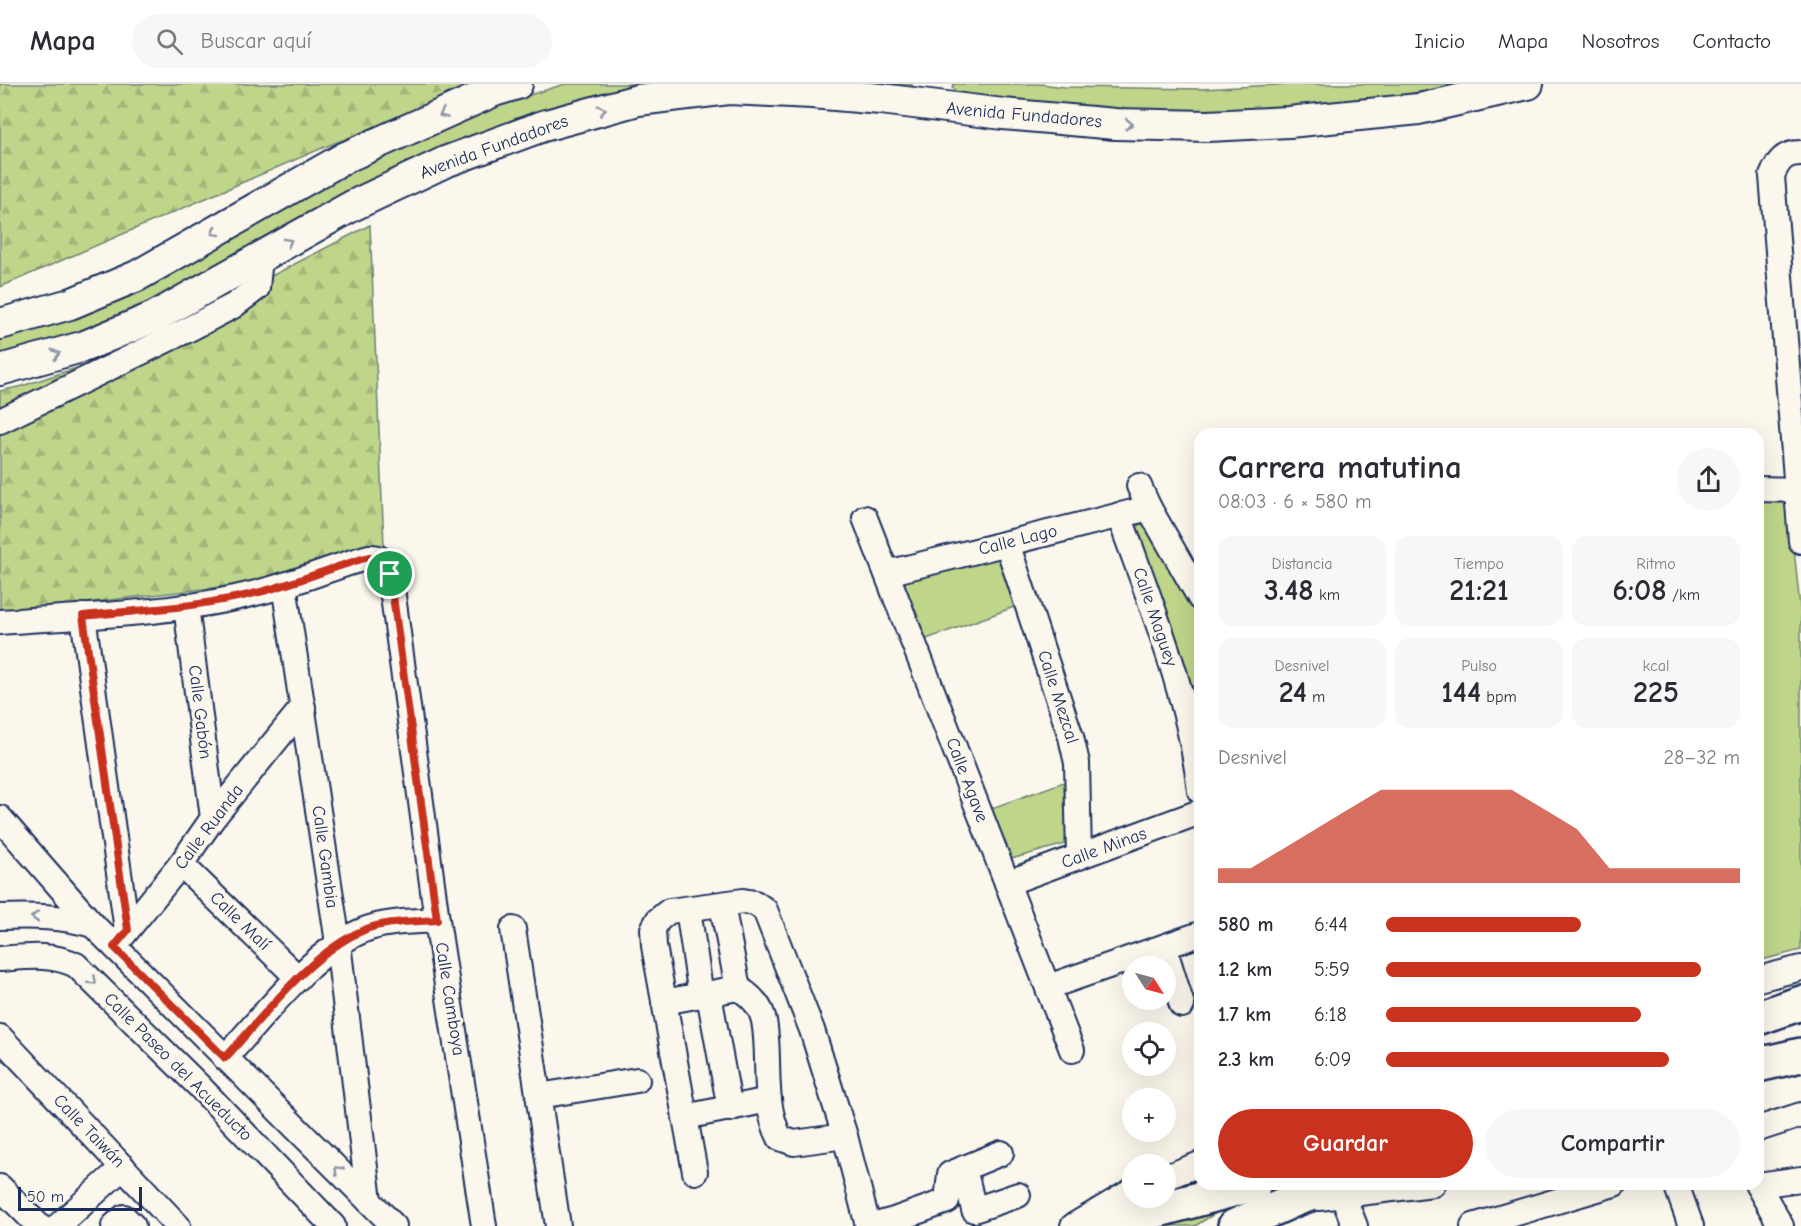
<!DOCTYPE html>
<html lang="es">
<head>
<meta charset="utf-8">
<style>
  body { margin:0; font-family:"Comic Neue",sans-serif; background:#f7f7f7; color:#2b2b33; height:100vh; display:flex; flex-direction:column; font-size:22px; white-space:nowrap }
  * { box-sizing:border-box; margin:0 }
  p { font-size:20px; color:#7c7c81 }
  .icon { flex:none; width:33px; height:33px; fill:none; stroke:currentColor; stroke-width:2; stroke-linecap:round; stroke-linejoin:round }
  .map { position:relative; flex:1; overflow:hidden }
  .details { position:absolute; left:1194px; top:344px; width:570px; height:762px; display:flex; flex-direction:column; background:#fff; border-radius:18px; box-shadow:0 6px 24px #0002 }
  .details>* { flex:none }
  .needle { width:39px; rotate:126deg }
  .fabs { position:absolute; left:1122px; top:872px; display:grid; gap:12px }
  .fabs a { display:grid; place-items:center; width:54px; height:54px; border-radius:50%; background:#fff; box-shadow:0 6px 24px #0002; font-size:30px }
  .scale { position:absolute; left:18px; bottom:15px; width:124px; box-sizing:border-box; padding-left:6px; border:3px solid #1b2f5e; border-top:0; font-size:16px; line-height:21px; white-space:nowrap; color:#1b2f5e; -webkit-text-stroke:4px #fbf7ec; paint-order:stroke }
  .pin { position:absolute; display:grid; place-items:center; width:51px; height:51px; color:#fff; margin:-26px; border:3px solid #fff; border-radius:50%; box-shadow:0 2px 6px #0007 }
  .round { display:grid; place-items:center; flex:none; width:63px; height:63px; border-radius:32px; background:#f7f7f7 }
  .summary { display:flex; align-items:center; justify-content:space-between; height:102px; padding:0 24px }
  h1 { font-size:33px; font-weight:700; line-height:45px }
  .stats { display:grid; grid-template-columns:repeat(3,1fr); gap:9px; height:102px; padding:6px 24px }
  .stats div { display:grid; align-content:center; border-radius:15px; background:#f7f7f7; text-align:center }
  .stats b { font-size:30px; font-weight:700 }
  .stats small { font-size:16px; font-weight:400 }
  .stats p { font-size:16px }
  .chart { height:168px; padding:12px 24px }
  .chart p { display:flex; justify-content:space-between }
  .chart svg { width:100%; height:108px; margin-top:6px; fill:#c8321e; opacity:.7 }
  .action { display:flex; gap:12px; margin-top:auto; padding:12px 24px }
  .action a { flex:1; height:69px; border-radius:36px; background:#c8321e; color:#fff; font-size:24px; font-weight:700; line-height:69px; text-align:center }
  .action a+a { background:#f7f7f7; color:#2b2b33 }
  ul { padding:0 24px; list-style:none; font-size:20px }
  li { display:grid; grid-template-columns:96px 72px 1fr; align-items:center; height:45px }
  li i { height:15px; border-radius:8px; background:#c8321e }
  header { display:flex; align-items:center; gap:36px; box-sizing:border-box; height:84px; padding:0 30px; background:#fff; border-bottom:2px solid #e1e1e2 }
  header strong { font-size:28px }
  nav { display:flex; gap:33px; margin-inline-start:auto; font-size:21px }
  .search { width:420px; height:54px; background:#f7f7f7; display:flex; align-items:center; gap:15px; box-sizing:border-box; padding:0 21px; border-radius:33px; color:#7c7c81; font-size:22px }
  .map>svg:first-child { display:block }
</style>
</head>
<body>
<header>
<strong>Mapa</strong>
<div class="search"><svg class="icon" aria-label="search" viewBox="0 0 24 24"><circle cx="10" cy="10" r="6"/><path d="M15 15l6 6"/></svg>Buscar aquí</div>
<nav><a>Inicio</a><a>Mapa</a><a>Nosotros</a><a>Contacto</a></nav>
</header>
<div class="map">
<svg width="1801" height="1142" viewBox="0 0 1801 1142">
  <defs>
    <pattern id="forest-firs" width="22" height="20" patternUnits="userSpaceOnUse" patternTransform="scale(1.5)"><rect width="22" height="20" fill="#bfd58a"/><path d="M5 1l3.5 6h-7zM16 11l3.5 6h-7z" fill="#a4b77a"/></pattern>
  </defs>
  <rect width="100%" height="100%" fill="#fbf7ec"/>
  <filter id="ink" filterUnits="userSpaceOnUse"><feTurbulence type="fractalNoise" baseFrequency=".0167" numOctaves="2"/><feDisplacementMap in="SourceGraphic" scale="12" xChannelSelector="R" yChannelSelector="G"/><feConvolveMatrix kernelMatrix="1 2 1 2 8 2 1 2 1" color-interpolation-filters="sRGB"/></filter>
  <g filter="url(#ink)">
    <!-- green -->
    <g fill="#bfd58a" stroke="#6d8274" stroke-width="1.5">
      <path d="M565,0H912V3L903,8L588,18L90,246L0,270V249L491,23Z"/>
      <path d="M954,0H1040L1065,3L1202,5L1295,0H1471L1349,19L1197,28L1060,23L960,11L952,3Z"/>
      <path d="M1758,416L1789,417L1801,532V866L1758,877Z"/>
      <path d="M1147,438L1200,538V640L1194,609L1134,443Z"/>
      <path d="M997,470L1004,474L1021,518L1014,523L921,557L902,502L909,494Z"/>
      <path d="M1072,695L1065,760L1004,777L981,728Z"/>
      <path d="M1229,1121L1195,1142H1142Z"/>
    </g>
    <!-- forest -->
    <g fill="url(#forest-firs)" stroke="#6d8274" stroke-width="1.5">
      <path d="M0,0H491L327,62L0,203Z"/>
      <path d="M370,141L384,461L263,498L0,529V307L22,302L91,279L144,258Z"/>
    </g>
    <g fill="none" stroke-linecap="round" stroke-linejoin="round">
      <defs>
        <g id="minor">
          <path d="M1801,69C1784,69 1778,77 1772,92L1801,457"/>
          <path d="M0,337L185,247L233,222L257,204L260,174"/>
          <path d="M1139,402L1149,424L1200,514"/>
          <path d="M1758,405L1796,406"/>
          <path d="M1119,431C1151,521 1189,611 1200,707"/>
          <path d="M865,434L1072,966"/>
          <path d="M1007,459L1071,653L1077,679L1079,773"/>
          <path d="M887,489L1149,424"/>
          <path d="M284,501L338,859L369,1117"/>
          <path d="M186,522L213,734"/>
          <path d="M83,532L127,846"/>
          <path d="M0,538C86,532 176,530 260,508C297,499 332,483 369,473C382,472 387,479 390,490L437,836L484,1142"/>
          <path d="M0,734L93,841"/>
          <path d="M181,780L298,894"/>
          <path d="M1007,799L1200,728"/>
          <path d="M722,821L738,904"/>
          <path d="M688,825L701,912"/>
          <path d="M0,833C33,832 62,832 93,841L394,1142"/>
          <path d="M513,845L558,1142"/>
          <path d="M121,854L181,780L213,734L303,623"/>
          <path d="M1164,863L1182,921"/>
          <path d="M0,875C26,873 52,869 76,881L199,1002L333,1142"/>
          <path d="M1758,895L1801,884"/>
          <path d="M1048,903L1200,850"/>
          <path d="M709,911L730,1025"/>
          <path d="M664,918L738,904C750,911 761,922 764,937C771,975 761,1017 780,1054L794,1059L845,1052"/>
          <path d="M0,953L178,1142"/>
          <path d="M225,974C264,932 311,868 364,846C386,837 413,838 437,836"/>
          <path d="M539,1012L637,996"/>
          <path d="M685,1033L769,1016"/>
          <path d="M1758,1045L1801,1031"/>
          <path d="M964,1084L974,1126L1018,1111"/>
          <path d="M695,1088L654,862L653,845L658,836L669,827L743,817L755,819L765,826L812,946L845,1052L868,1142"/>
          <path d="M1166,1093L1200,1080"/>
          <path d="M1676,1100L1691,1142"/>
          <path d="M1757,1100L1781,1142"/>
          <path d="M1758,1101L1801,1095"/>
          <path d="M0,1103L39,1142"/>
          <path d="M1343,1112L1355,1142"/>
          <path d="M1319,1114L1433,1100"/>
          <path d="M58,1142L123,1083"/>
          <path d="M114,1142L124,1133L133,1142"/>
          <path d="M872,1142L894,1136L947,1117L950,1090L1001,1069"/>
          <path d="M1073,1142L1132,1107"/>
          <path d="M1473,1142L1614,1100"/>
        </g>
        <g id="major">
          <path d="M0,240L70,220L137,192L344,74L494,7L517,0"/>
          <path d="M0,286L85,262L154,233L352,122L445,78L543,42L638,16L729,5L812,9L881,15L1003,30L1115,40L1208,42L1289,38L1419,25L1528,0"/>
        </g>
        <g id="highway">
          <path d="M1758,934L1801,919"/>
          <path d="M1758,981L1801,971"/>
          <path d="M1100,1142L1254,1100"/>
          <path d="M1235,1142L1296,1115L1339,1100"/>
        </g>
      </defs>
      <!-- minor casing -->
      <use href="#minor" stroke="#1b2f5e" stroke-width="28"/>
      <!-- major casing -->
      <use href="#major" stroke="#1b2f5e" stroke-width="34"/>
      <!-- highway casing -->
      <use href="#highway" stroke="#1b2f5e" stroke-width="38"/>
      <!-- minor -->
      <use href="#minor" stroke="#fbf7ec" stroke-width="24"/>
      <!-- major -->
      <use href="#major" stroke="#fbf7ec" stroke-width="30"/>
      <!-- highway -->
      <use href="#highway" stroke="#fbf7ec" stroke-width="33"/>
    </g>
    <!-- one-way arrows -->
    <defs><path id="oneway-chevron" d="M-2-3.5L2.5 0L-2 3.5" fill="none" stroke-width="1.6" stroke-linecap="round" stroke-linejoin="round" transform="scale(1.5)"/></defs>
    <g stroke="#8b93a5">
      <use href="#oneway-chevron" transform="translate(602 26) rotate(-15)"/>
      <use href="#oneway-chevron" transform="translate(443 30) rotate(156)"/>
      <use href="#oneway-chevron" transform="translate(1129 40) rotate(1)"/>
      <use href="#oneway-chevron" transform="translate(215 148) rotate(151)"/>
      <use href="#oneway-chevron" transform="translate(288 158) rotate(-29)"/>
      <use href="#oneway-chevron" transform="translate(56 270) rotate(-17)"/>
      <use href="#oneway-chevron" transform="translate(35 833) rotate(180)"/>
      <use href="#oneway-chevron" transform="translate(93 897) rotate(43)"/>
      <use href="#oneway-chevron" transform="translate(338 1086) rotate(-135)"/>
    </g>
  </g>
  <g fill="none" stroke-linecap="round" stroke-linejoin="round" filter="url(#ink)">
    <defs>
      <path id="route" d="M369,473C382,472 386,479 390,490L437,836C413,838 386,837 364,846C311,868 264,932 225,974L114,863L128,846L83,532C142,526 202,523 260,508C297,499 332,483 369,473Z"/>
    </defs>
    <!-- route casing -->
    <use href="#route" stroke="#fff" stroke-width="12"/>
    <!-- route -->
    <use href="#route" stroke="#c8321e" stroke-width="8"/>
  </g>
  <g text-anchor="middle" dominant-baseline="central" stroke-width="6" stroke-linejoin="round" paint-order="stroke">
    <!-- street labels -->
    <g font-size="18" fill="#1b2f5e" stroke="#fbf7ec">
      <text transform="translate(1024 31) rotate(5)">Avenida Fundadores</text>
      <text transform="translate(494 63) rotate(-20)">Avenida Fundadores</text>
      <text transform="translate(1018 456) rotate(-14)">Calle Lago</text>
      <text transform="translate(1155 533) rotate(71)">Calle Maguey</text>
      <text transform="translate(1058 613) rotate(72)">Calle Mezcal</text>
      <text transform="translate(200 628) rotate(83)">Calle Gabón</text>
      <text transform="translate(967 696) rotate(69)">Calle Agave</text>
      <text transform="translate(209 743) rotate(-53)">Calle Ruanda</text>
      <text transform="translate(1104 764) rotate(-20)">Calle Minas</text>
      <text transform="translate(325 773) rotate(82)">Calle Gambia</text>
      <text transform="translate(240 837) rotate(44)">Calle Malí</text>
      <text transform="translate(450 915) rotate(81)">Calle Camboya</text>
      <text transform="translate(178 983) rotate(45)">Calle Paseo del Acueducto</text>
      <text transform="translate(89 1047) rotate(46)">Calle Taiwán</text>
    </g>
  </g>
</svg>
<div class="fabs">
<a><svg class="needle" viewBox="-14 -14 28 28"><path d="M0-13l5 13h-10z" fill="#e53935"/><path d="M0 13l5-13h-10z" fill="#7c7c81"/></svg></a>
<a><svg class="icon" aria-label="locate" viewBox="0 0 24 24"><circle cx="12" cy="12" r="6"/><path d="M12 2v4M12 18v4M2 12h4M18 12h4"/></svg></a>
<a>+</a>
<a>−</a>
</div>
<div class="scale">50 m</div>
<div class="pin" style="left:390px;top:490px;background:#1e9e55"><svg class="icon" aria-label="arrive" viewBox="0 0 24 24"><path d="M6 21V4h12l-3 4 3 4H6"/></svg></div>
<section class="details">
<div class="summary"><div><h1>Carrera matutina</h1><p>08:03 · 6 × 580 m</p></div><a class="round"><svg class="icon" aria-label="share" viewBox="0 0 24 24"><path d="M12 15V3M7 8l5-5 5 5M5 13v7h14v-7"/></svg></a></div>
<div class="stats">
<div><p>Distancia</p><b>3.48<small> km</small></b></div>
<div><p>Tiempo</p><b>21:21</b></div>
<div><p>Ritmo</p><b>6:08<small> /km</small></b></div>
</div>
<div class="stats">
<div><p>Desnivel</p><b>24<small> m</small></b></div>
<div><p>Pulso</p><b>144<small> bpm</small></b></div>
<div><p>kcal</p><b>225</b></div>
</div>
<div class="chart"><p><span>Desnivel</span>28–32 m</p>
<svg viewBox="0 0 160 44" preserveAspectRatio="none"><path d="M0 44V38L10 38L20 30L30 22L40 14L50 6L60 6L70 6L80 6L90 6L100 14L110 22L120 38L130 38L140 38L150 38L160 38V44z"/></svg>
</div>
<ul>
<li><b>580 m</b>6:44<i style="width:55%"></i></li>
<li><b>1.2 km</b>5:59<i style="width:89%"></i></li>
<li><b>1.7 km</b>6:18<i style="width:72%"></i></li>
<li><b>2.3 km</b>6:09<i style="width:80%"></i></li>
</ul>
<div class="action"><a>Guardar</a><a>Compartir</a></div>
</section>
</div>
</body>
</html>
